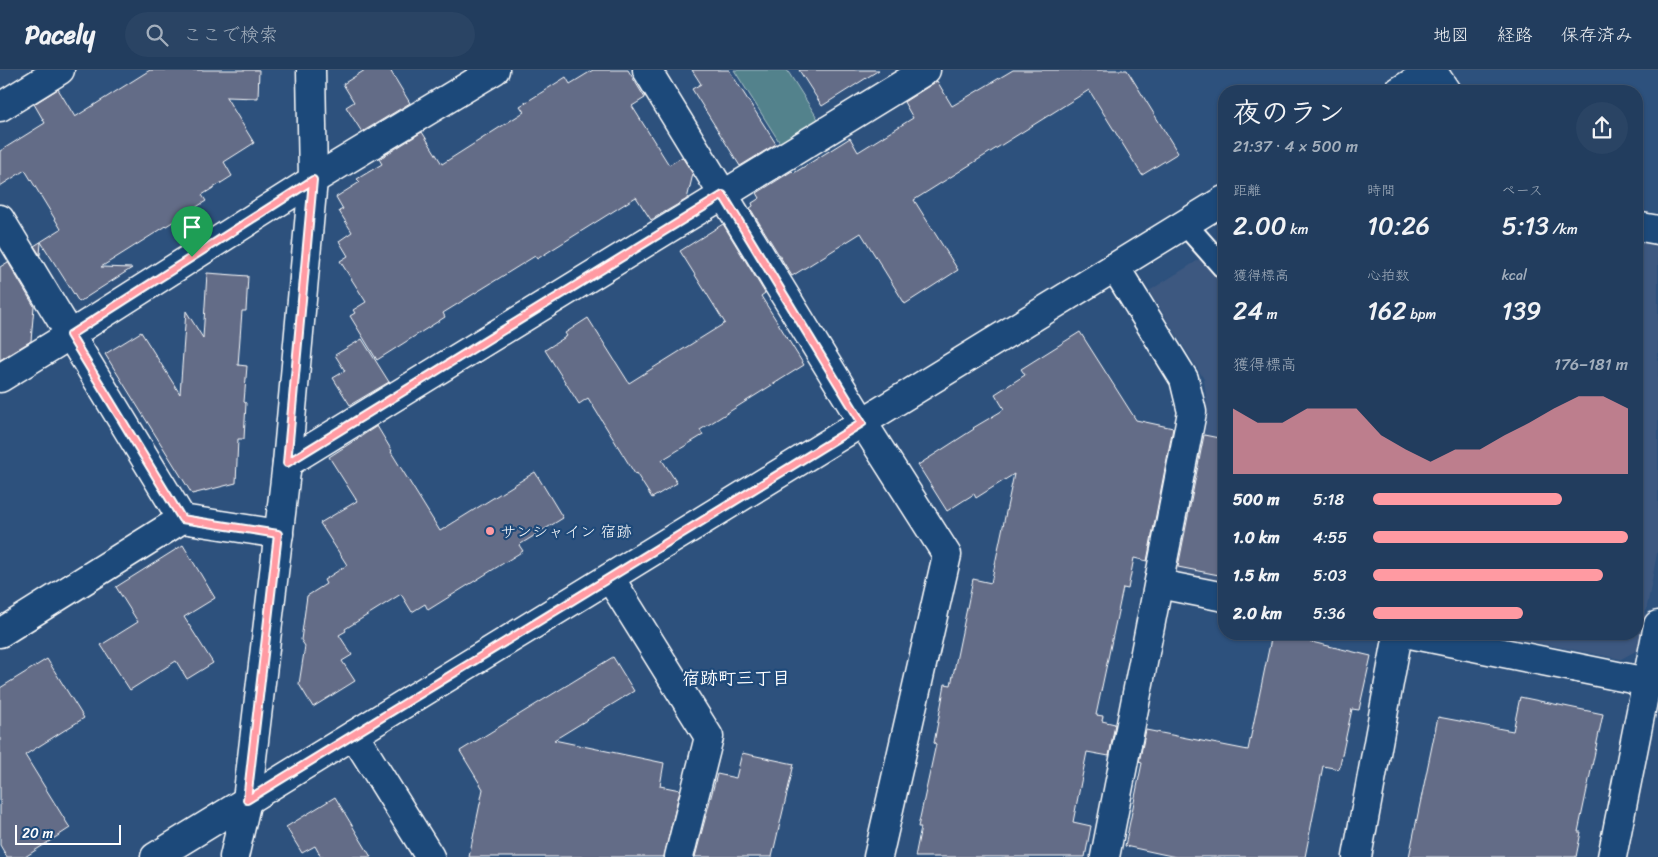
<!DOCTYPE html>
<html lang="ja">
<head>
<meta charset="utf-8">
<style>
  body { margin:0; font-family:Sriracha,"Klee One",sans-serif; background:#2a4464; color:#f1f3f6; height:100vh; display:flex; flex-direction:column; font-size:19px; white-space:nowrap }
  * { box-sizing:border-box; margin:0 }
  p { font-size:16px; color:#a2aebc }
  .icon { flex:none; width:28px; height:28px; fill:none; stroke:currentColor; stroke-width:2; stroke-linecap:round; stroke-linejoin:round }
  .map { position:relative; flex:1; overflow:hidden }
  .drawer { position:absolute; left:1218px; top:15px; width:425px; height:555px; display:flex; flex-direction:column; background:#223d5e; border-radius:20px; box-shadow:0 1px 4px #0004,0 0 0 1px #3f5673 }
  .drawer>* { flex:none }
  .scale { position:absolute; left:15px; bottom:12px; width:106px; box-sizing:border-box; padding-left:5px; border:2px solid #fff; border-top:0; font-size:14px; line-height:18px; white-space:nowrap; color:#fff; -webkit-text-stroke:4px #1f4a7a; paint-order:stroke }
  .pin { position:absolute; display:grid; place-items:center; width:42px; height:42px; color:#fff; margin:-51px -21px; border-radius:50% 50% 50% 0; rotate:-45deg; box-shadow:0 0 5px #0007 }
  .pin .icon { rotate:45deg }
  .round { display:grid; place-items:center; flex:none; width:52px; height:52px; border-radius:26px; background:#2a4464 }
  .overview { display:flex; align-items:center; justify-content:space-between; height:85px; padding:0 15px }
  h1 { font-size:28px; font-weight:600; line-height:38px }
  .stats { display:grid; grid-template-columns:repeat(3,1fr); gap:8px; height:85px; padding:5px 15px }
  .stats div { display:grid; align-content:center }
  .stats b { font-size:25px; font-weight:600 }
  .stats small { font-size:14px; font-weight:400 }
  .stats p { font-size:14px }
  .chart { height:140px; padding:10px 15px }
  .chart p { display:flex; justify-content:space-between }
  .chart svg { width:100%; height:90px; margin-top:5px; fill:#ff9aa2; opacity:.7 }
  ul { padding:0 15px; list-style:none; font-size:16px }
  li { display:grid; grid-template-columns:80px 60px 1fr; align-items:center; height:38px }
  li i { height:12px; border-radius:6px; background:#ff9aa2 }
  header { display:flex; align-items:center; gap:30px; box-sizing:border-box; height:70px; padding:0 25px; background:#223d5e; border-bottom:1px solid #3f5673 }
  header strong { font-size:24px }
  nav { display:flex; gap:28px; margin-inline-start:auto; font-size:18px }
  .search { width:350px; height:45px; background:#2a4464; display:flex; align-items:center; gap:12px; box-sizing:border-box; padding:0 18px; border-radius:28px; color:#a2aebc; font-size:19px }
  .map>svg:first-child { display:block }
</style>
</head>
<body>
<header>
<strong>Pacely</strong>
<div class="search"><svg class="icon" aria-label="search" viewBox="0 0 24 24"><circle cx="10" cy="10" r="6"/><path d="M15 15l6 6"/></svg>ここで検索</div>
<nav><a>地図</a><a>経路</a><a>保存済み</a></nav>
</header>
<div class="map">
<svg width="1658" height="787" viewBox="0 0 1658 787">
  <rect width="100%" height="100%" fill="#2d517d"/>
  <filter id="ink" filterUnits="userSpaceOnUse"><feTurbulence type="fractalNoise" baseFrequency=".02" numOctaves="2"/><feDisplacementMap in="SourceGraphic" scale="10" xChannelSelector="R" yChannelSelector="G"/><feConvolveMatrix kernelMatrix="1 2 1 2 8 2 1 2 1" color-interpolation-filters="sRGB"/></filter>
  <g filter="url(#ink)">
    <!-- built -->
    <g fill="#3e5980">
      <path d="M1636,171L1658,176V478L1639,579L1621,589L1492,564H1636Z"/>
      <path d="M1224,174V511L1176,502L1208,344L1204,309L1149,221Z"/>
    </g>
    <!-- green -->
    <path fill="#52828c" stroke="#a8c0c6" d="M734,0H787L818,49L780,73Z"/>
    <!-- building -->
    <g fill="#646c87" stroke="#fff">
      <path d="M150,0H259L258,28L226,27L254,73L224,92L232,106L202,125L206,131L101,197L132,198L79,232L41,172L40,185L34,176L61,159L25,100L0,116V81L45,53L34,34L58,19L75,47Z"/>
      <path d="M365,0H390L410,33L362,62L346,37L354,32L343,14Z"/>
      <path d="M593,0H628L645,28L632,36L669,95L682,87L693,104L687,129L651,150L636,127L537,189L535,186L443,243L445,247L377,290L350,246L355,243L353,240L366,232L340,191L348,186L339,171L352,162L339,141L343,139L336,127L360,112L357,109L382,94L379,89L422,62L442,94L524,42L520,36L566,7L570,14Z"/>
      <path d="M692,0H729L776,74L740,96L692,19L701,14Z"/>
      <path d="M799,0H879L822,36Z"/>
      <path d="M1013,0H1127L1178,83L1142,105L1089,20L914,130L958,200L905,234L861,163L792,206L750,138L753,136L752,133L760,128L757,123L792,101L794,103L850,68L858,82L913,48L904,32L937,11L952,36Z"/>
      <path d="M723,154L765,223L761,226L804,295L700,360L703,365L662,390L677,413L652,428L636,403L635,404L588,328L579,334L545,280L567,266L565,263L588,248L629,313L725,253L680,181Z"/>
      <path d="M8,192L34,236L31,271L0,290V197Z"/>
      <path d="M207,203L248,206L246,241H242L238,295L247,296L244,332L246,333L244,369H238L236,413L192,424L105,284L141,262L180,324L186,241L203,268Z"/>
      <path d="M1080,262L1136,350L1173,358L1147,491L1134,488L1128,519L1123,518L1096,645L1103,646L1102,651L1115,654L1109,686L1087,682L1073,752L1091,756L1085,787H915L921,757H918L936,674L934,673L945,614L951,615L973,509L991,513L1014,404L976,428L974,424L947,441L918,395L974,359L973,358L1000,342L1004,339L995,324L1025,305L1021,299Z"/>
      <path d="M362,269L389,312L350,335L333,308L345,301L335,285Z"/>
      <path d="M377,356L392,381L391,382L440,461L535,402L563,448L519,475L523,481L428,540L425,534L412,542L401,524L345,559L346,561L339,565L352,585L342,591L355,611L313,637L299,614L305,576L301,570L307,526L326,514L324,510L347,495L320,453L357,431L329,387Z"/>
      <path d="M1204,365L1224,369V506L1178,497Z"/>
      <path d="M183,475L215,528L184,547L213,593L187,609L176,591L130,620L101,575L138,552L116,517Z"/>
      <path d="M1272,564H1304L1303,570L1371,586L1359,640L1352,639L1339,699L1323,696L1305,787H1176L1125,776L1142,693L1139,692L1146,660L1248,680Z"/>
      <path d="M613,587L634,621L554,670L664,693L660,716L680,720L664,787H469L483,719L460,681Z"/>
      <path d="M47,589L84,648L25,685L70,758L25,787H7L0,775V618Z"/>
      <path d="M1520,627L1603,644L1578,762H1581L1576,787H1409L1438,647L1513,661Z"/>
      <path d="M742,683L794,694L772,787H695L717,704L736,708Z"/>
      <path d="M335,727L371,787H321L315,776L302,783L286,757Z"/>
    </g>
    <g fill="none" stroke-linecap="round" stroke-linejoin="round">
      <defs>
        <path id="lane" d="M1185,154L1224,198"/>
        <g id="street">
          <path d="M647,0L863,353L947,485L878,787"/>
          <path d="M1432,0L1446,21"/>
          <path d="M0,37L60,0"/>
          <path d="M0,149L182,449"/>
          <path d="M1636,156L1658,160"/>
          <path d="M0,308L70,265L313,110L495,0"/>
          <path d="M287,393L926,0"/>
          <path d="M610,508L709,667L679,787"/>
          <path d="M1159,514L1224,527"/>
          <path d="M0,563L182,449L279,464"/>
          <path d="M1410,564L1647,612"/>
          <path d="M354,665L430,787"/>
          <path d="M1105,787L1192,342L1184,309L1115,197"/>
          <path d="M1357,787L1398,564"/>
          <path d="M1612,787L1658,555"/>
        </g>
        <g id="secondary">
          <path d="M1399,21L1433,0"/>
          <path d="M155,787L1224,130"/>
          <path d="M234,787L247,730L287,393L313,110L311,0"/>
        </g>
      </defs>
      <!-- lane casing -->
      <use href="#lane" stroke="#fff" stroke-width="25"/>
      <!-- street casing -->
      <use href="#street" stroke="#fff" stroke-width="31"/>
      <!-- secondary casing -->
      <use href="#secondary" stroke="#fff" stroke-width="31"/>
      <!-- lane -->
      <use href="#lane" stroke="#1f4a7a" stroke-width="21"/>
      <!-- street -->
      <use href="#street" stroke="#1f4a7a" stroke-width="28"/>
      <!-- secondary -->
      <use href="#secondary" stroke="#1f4a7a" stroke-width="28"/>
    </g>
  </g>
  <g fill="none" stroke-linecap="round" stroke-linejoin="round" filter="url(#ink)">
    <defs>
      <path id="route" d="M313,110L287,393L723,125L862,353L247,730L278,464L182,449L70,265Z"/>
    </defs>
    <!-- route casing -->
    <use href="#route" stroke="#fff" stroke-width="10"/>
    <!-- route -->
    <use href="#route" stroke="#ff9aa2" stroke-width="6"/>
  </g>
  <!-- markers -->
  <circle fill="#ff9aa2" stroke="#1f4a7a" stroke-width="2" cx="490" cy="461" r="5"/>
  <g text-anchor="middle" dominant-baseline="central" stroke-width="4.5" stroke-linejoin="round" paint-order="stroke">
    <!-- poi labels -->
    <g font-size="16" fill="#fff" stroke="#1f4a7a" text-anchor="start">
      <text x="500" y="461">サンシャイン 宿跡</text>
    </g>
    <!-- neighbourhood labels -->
    <g font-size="18" font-weight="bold" fill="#fff" stroke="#1f4a7a">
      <text x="736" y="608">宿跡町三丁目</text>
    </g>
  </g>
</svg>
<div class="scale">20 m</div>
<div class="pin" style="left:192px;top:187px;background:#1e9e55"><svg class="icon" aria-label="arrive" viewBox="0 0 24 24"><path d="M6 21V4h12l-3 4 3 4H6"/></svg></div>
<section class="drawer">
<div class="overview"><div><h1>夜のラン</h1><p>21:37 · 4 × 500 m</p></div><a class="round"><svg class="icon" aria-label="share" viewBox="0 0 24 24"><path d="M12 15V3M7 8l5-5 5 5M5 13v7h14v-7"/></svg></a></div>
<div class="stats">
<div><p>距離</p><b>2.00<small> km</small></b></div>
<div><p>時間</p><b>10:26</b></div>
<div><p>ペース</p><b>5:13<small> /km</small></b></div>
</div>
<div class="stats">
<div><p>獲得標高</p><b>24<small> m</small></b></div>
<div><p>心拍数</p><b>162<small> bpm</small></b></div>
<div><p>kcal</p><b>139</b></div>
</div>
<div class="chart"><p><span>獲得標高</span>176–181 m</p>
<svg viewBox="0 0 160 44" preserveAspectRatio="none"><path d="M0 44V12L10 19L20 19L30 12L40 12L50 12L60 25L70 32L80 38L90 32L100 32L110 25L120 19L130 12L140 6L150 6L160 12V44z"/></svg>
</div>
<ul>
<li><b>500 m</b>5:18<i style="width:74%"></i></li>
<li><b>1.0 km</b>4:55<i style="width:100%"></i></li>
<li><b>1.5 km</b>5:03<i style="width:90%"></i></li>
<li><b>2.0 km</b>5:36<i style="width:59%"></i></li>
</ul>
</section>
</div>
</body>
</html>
